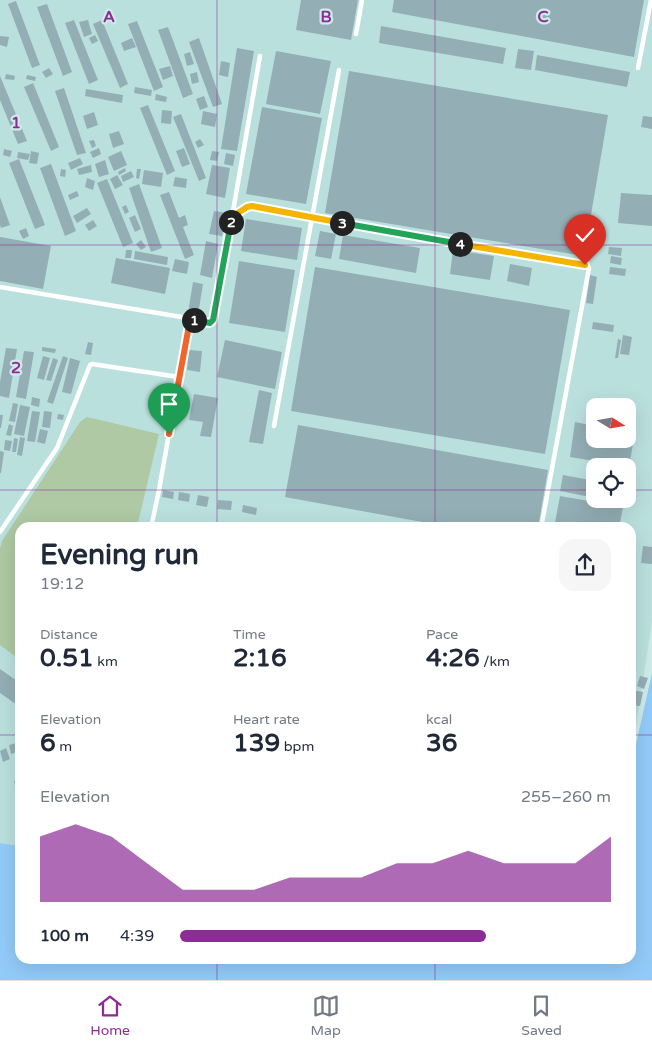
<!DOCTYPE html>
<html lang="en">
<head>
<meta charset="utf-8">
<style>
  body { margin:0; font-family:"Varela Round",sans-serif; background:#f6f6f7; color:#1f2937; height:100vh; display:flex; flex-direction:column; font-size:19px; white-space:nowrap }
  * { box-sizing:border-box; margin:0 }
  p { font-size:16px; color:#747a83 }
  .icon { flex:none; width:28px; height:28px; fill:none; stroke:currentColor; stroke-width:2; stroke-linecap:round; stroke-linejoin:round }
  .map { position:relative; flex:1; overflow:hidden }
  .drawer { position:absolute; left:15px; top:522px; width:621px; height:442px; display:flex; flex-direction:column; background:#fff; border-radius:15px; box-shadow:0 5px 20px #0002 }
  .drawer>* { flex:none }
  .needle { width:32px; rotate:101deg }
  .fabs { position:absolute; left:586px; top:398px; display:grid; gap:10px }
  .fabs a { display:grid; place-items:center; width:50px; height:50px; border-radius:10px; background:#fff; box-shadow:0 5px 20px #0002; font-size:25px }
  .pin { position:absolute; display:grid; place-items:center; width:42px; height:42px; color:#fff; margin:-51px -21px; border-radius:50% 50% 50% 0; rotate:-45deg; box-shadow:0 0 5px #0007 }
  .pin .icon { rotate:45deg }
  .km { position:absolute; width:25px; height:25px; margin:-12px; border-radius:50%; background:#222; color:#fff; font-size:14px; line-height:25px; text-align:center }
  .round { display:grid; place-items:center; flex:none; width:52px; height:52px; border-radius:15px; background:#f6f6f7 }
  .head { display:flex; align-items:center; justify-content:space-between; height:85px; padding:0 25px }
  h1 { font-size:28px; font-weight:700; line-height:38px }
  .metrics { display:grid; grid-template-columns:repeat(3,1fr); gap:8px; height:85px; padding:5px 25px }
  .metrics div { display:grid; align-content:center }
  .metrics b { font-size:25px; font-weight:700 }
  .metrics small { font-size:14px; font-weight:400 }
  .metrics p { font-size:14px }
  .chart { height:140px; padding:10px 25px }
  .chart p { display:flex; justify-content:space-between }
  .chart svg { width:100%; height:90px; margin-top:5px; fill:#8c2c95; opacity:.7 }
  ul { padding:0 25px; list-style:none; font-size:16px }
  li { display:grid; grid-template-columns:80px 60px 1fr; align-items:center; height:38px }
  li i { height:12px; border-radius:6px; background:#8c2c95 }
  .menu { display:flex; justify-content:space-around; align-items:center; height:70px; border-top:1px solid #e0e1e3; background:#fff; font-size:14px; color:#747a83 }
  .menu a { display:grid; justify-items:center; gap:2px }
  .menu .on { color:#8c2c95 }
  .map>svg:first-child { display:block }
</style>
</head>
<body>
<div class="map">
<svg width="652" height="980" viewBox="0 0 652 980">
  <rect width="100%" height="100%" fill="#ceebe9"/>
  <!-- built -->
  <path fill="#bae0dd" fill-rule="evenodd" d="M0,0H652V622L631,759V528H20V846L0,843ZM595,406H628V439H595ZM595,466H628V499H595Z"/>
  <!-- green -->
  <path fill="#aec9a3" d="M87,417L159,434L137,527L20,528V660L0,645V548L2,541L80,422Z"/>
  <!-- water -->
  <path fill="#92cbf9" d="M652,673V980H0V843L20,846V960H631V767Z"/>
  <!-- building -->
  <g fill="#94aeb5">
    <path d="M301,0H358L351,40L296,30Z"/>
    <path d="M394,0H644L634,57L392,12Z"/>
    <path d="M16,1L40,65L32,68L8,4Z"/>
    <path d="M47,4L72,72L63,76L37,7Z"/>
    <path d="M74,20L98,80L89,84L65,23Z"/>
    <path d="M88,20L92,34L84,37L79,22Z"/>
    <path d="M102,20L128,84L120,88L93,24Z"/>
    <path d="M137,21L163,87L154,91L128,24Z"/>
    <path d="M381,26L506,48L503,64L379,43Z"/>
    <path d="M168,27L193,94L183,98L158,30Z"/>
    <path d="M95,35L98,41L92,44L89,38Z"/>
    <path d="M0,36L9,37L7,47L0,45Z"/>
    <path d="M132,38L136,47L124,51L121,43Z"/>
    <path d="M199,38L222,104L213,107L189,42Z"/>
    <path d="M237,48L254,51L237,151L221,149Z"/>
    <path d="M518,49L534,51L531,70L515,68Z"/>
    <path d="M276,51L331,61L320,114L266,104Z"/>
    <path d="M190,52L194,64L187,66L184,54Z"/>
    <path d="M537,55L630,72L627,87L535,70Z"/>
    <path d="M221,61L230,63L228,77L219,75Z"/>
    <path d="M170,66L173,76L163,80L159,69Z"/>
    <path d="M49,68L53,74L46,78L42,72Z"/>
    <path d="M349,71L608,115L584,256L325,213Z"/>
    <path d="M197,72L199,82L192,84L190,74Z"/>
    <path d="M6,74L15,76L14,80L5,79Z"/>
    <path d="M27,75L36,77L35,81L26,79Z"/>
    <path d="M0,76L27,141L18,144L0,100Z"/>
    <path d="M33,83L59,147L51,151L24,87Z"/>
    <path d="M135,87L152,90L151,96L134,93Z"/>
    <path d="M64,88L86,153L77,155L55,91Z"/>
    <path d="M86,89L123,95L122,103L85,96Z"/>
    <path d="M156,94L167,97L166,102L155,100Z"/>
    <path d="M204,96L208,107L200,110L196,99Z"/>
    <path d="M148,105L175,171L167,175L140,108Z"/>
    <path d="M262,107L322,118L306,204L246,194Z"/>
    <path d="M162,110L172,111L171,124L161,123Z"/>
    <path d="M203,111L217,114L215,127L201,124Z"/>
    <path d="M94,112L98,125L87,129L83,116Z"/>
    <path d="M181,114L206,178L199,181L173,117Z"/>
    <path d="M643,116L652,117V129L641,127Z"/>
    <path d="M119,131L124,144L113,148L109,134Z"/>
    <path d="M200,139L204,145L198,148L195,142Z"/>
    <path d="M94,140L96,146L92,148L89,141Z"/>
    <path d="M99,148L101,154L93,158L90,152Z"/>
    <path d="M184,148L190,164L182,167L176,151Z"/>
    <path d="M4,149L12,151L10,157L3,155Z"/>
    <path d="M31,151L39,153L37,164L29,163Z"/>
    <path d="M121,151L127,165L114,171L108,157Z"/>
    <path d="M212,151L219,152L217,161L210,160Z"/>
    <path d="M18,152L30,154L28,160L17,158Z"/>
    <path d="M226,153L235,155L233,166L224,164Z"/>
    <path d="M80,158L83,164L71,170L68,163Z"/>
    <path d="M19,159L45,225L35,229L9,163Z"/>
    <path d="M105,160L109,174L99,177L95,164Z"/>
    <path d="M51,164L76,231L65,236L40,168Z"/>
    <path d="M91,165L92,172L79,175L77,169Z"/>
    <path d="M212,165L230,168L225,198L206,194Z"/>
    <path d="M125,168L126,171L119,175L118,172Z"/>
    <path d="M61,169L66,170L65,177L60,176Z"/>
    <path d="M137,169H141L139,179L136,178Z"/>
    <path d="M144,170L163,173L161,187L142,184Z"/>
    <path d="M131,171L134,177L123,182L121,176Z"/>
    <path d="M117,175L123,185L115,189L110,179Z"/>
    <path d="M175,177L187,179L186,188L173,186Z"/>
    <path d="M87,178L95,181L93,190L85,187Z"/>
    <path d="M107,179L133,243L123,247L97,183Z"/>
    <path d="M139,184L162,248L151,252L129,188Z"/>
    <path d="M77,191L79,196L70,200L68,195Z"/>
    <path d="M169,192L179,218L185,215L188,225L183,227L194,255L185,259L160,195Z"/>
    <path d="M621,193L652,195V226L618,223Z"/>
    <path d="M0,197L10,225L1,228L0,225Z"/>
    <path d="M126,205L129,212L125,214L122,207Z"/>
    <path d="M87,208L91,214L77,223L73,216Z"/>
    <path d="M214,211L227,213L222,236L209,234Z"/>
    <path d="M135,215L141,229L135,232L129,218Z"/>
    <path d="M246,219L302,228L297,260L241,251Z"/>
    <path d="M93,220L97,226L89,231L85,225Z"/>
    <path d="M26,228L29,236L23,239L19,231Z"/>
    <path d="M320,231L336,234L331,259L315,256Z"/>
    <path d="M343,235L420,248L416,273L339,259Z"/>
    <path d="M0,237L51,246L43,289L0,281Z"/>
    <path d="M141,240L146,247L141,250L136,244Z"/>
    <path d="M206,241L218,244L212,278L200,275Z"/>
    <path d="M609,247L622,248L621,256L608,254Z"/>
    <path d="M126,250H132L131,258H125Z"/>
    <path d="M453,250L494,256L490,280L450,274Z"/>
    <path d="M135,251L168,257L167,265L134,259Z"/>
    <path d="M611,256L622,258L621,265L610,263Z"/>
    <path d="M116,258L170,268L165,294L111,283Z"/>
    <path d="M175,259L189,262L187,274L172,271Z"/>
    <path d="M239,261L295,270L285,332L229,323Z"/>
    <path d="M510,264L532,268L529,286L507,281Z"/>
    <path d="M315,267L570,310L545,454L291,411Z"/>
    <path d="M610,267L626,269L625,276L609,274Z"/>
    <path d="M590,275L597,277L593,304L586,303Z"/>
    <path d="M193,282L203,284L198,315L188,313Z"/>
    <path d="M593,322L614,325L613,332L592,329Z"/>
    <path d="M623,335L632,337L629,355L620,354Z"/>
    <path d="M618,339L621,340L618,358H615Z"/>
    <path d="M225,340L282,352L275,389L217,377Z"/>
    <path d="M88,342L93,343L91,355L85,354Z"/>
    <path d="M42,347L56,349L55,353L42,351Z"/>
    <path d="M6,348L17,349L9,398L0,396V382Z"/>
    <path d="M189,350L202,351L200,372L187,370Z"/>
    <path d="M24,351L34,352L26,399L16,397Z"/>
    <path d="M43,356L50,358L44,380L37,378Z"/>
    <path d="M63,356L68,358L53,404L47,402Z"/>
    <path d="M53,358L58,360L51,381L46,380Z"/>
    <path d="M70,358L80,361L71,394L62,392Z"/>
    <path d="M259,390L272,393L263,444L249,442Z"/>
    <path d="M194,394L218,398L211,437L200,436L203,422L189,420Z"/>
    <path d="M32,397L40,399L39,407L31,405Z"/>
    <path d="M13,403L18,404L15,422L9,421Z"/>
    <path d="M20,405L30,407L24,436L14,434Z"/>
    <path d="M32,411L40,412L35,442L27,441Z"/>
    <path d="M44,411L52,412L50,428L42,427Z"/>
    <path d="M58,414L64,415L63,420L57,419Z"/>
    <path d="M0,415H3L1,428H0Z"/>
    <path d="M575,422L595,426V439H628V431L635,432L629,467L570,457Z"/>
    <path d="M9,424L13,426L11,436L6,435Z"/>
    <path d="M298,425L548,470L538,528H455L285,497Z"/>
    <path d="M40,429L48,431L45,444L37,442Z"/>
    <path d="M20,437L25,438L22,456L17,455Z"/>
    <path d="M14,438L18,439L16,452H12Z"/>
    <path d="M5,440L12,441L10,451L4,450Z"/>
    <path d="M0,451L4,452L1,473H0Z"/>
    <path d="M563,475L595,481V498L560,491Z"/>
    <path d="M163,490L174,492L173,499L162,497Z"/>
    <path d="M179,492L190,494L189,502L178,500Z"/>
    <path d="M198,495L209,497L207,507L196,505Z"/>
    <path d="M560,496L623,507L619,528H554Z"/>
    <path d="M607,499H621V502Z"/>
    <path d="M218,500L232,501L231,510L217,509Z"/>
    <path d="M243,505L257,508L256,515L242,512Z"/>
    <path d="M643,546L652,547V564L641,563Z"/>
    <path d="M0,669L20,683V707L0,693Z"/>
    <path d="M640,676L648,678L644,689L637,686Z"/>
    <path d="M631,690L643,692L640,706L631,705Z"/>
    <path d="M20,742V751L11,754L9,745Z"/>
    <path d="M6,748L10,759L3,762L0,751Z"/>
    <path d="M20,779V799H18L14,781Z"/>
  </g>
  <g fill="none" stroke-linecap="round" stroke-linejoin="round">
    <!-- service -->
    <g stroke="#fff" stroke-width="4.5">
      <path d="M356,34L362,0"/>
      <path d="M638,68L651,0"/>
      <path d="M232,217L247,207L252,206L313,218L588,266L589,268L541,528"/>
      <path d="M0,287L212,322L232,217L260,56"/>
      <path d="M274,426L339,70"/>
      <path d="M151,528L159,490L179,377"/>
      <path d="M0,532L57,448L90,365L92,364L179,377L190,320"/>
    </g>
  </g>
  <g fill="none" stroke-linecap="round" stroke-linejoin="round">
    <defs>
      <path id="split-1" d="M169,434L190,320H194"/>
      <path id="split-2" d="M194,320L210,323L213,320L231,222"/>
      <path id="split-3" d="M231,222L232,217L247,207L252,206L342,223"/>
      <path id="split-4" d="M342,223L460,244"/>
      <path id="split-5" d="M460,244L585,265"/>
    </defs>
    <!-- split-1 casing -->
    <use href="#split-1" stroke="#fff" stroke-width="10"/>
    <!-- split-2 casing -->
    <use href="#split-2" stroke="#fff" stroke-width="10"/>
    <!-- split-3 casing -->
    <use href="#split-3" stroke="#fff" stroke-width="10"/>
    <!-- split-4 casing -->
    <use href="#split-4" stroke="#fff" stroke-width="10"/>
    <!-- split-5 casing -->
    <use href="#split-5" stroke="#fff" stroke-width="10"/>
    <!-- split-1 -->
    <use href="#split-1" stroke="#f0652b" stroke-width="6"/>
    <!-- split-2 -->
    <use href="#split-2" stroke="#22a559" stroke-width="6"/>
    <!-- split-3 -->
    <use href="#split-3" stroke="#f5b400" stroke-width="6"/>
    <!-- split-4 -->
    <use href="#split-4" stroke="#22a559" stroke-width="6"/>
    <!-- split-5 -->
    <use href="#split-5" stroke="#f5b400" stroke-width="6"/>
  </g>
  <!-- grid -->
  <path fill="none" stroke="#8c2c95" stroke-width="1" stroke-opacity="0.55" d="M217,0V528M435,0V528M0,245H652M0,490H595M628,490H652M0,735H20M631,735H652M217,960V980M435,960V980"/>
  <g font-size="16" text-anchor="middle" font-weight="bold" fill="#8c2c95" stroke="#ceebe9" stroke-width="4.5" stroke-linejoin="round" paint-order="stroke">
    <text x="109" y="22">A</text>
    <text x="326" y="22">B</text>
    <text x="543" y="22">C</text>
    <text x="16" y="128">1</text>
    <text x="16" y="373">2</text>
  </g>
</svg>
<div class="fabs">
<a><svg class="needle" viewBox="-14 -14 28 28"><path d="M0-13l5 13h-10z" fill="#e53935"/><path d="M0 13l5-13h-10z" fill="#747a83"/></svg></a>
<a><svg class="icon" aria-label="locate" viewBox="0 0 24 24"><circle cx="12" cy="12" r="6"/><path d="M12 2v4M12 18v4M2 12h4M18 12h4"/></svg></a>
</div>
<div class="pin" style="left:169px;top:434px;background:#1e9e55"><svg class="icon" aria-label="arrive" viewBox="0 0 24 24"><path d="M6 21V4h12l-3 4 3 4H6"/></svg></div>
<div class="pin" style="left:585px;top:265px;background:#d93025"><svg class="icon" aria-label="check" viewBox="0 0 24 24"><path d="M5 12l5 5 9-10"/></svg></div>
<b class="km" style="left:194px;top:320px">1</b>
<b class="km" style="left:231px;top:222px">2</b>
<b class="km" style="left:342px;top:223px">3</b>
<b class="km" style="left:460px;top:244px">4</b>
<section class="drawer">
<div class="head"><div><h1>Evening run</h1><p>19:12</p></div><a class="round"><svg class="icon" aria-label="share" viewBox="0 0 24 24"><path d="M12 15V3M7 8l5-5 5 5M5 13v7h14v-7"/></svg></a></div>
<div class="metrics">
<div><p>Distance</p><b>0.51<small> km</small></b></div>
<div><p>Time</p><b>2:16</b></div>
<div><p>Pace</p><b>4:26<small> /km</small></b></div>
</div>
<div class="metrics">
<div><p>Elevation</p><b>6<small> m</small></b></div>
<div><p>Heart rate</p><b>139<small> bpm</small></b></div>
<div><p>kcal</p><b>36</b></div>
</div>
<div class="chart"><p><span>Elevation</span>255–260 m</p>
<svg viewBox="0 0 160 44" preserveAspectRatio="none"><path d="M0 44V12L10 6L20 12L30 25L40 38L50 38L60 38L70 32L80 32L90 32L100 25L110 25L120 19L130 25L140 25L150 25L160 12V44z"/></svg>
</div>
<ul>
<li><b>100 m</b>4:39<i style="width:71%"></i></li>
</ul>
</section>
</div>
<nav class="menu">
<a class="on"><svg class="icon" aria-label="home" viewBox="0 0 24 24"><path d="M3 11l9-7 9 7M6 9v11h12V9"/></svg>Home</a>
<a><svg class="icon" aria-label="map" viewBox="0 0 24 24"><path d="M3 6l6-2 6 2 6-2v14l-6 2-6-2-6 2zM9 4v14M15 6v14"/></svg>Map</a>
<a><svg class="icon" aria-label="saved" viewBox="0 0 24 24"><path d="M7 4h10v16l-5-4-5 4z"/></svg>Saved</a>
</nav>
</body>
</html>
